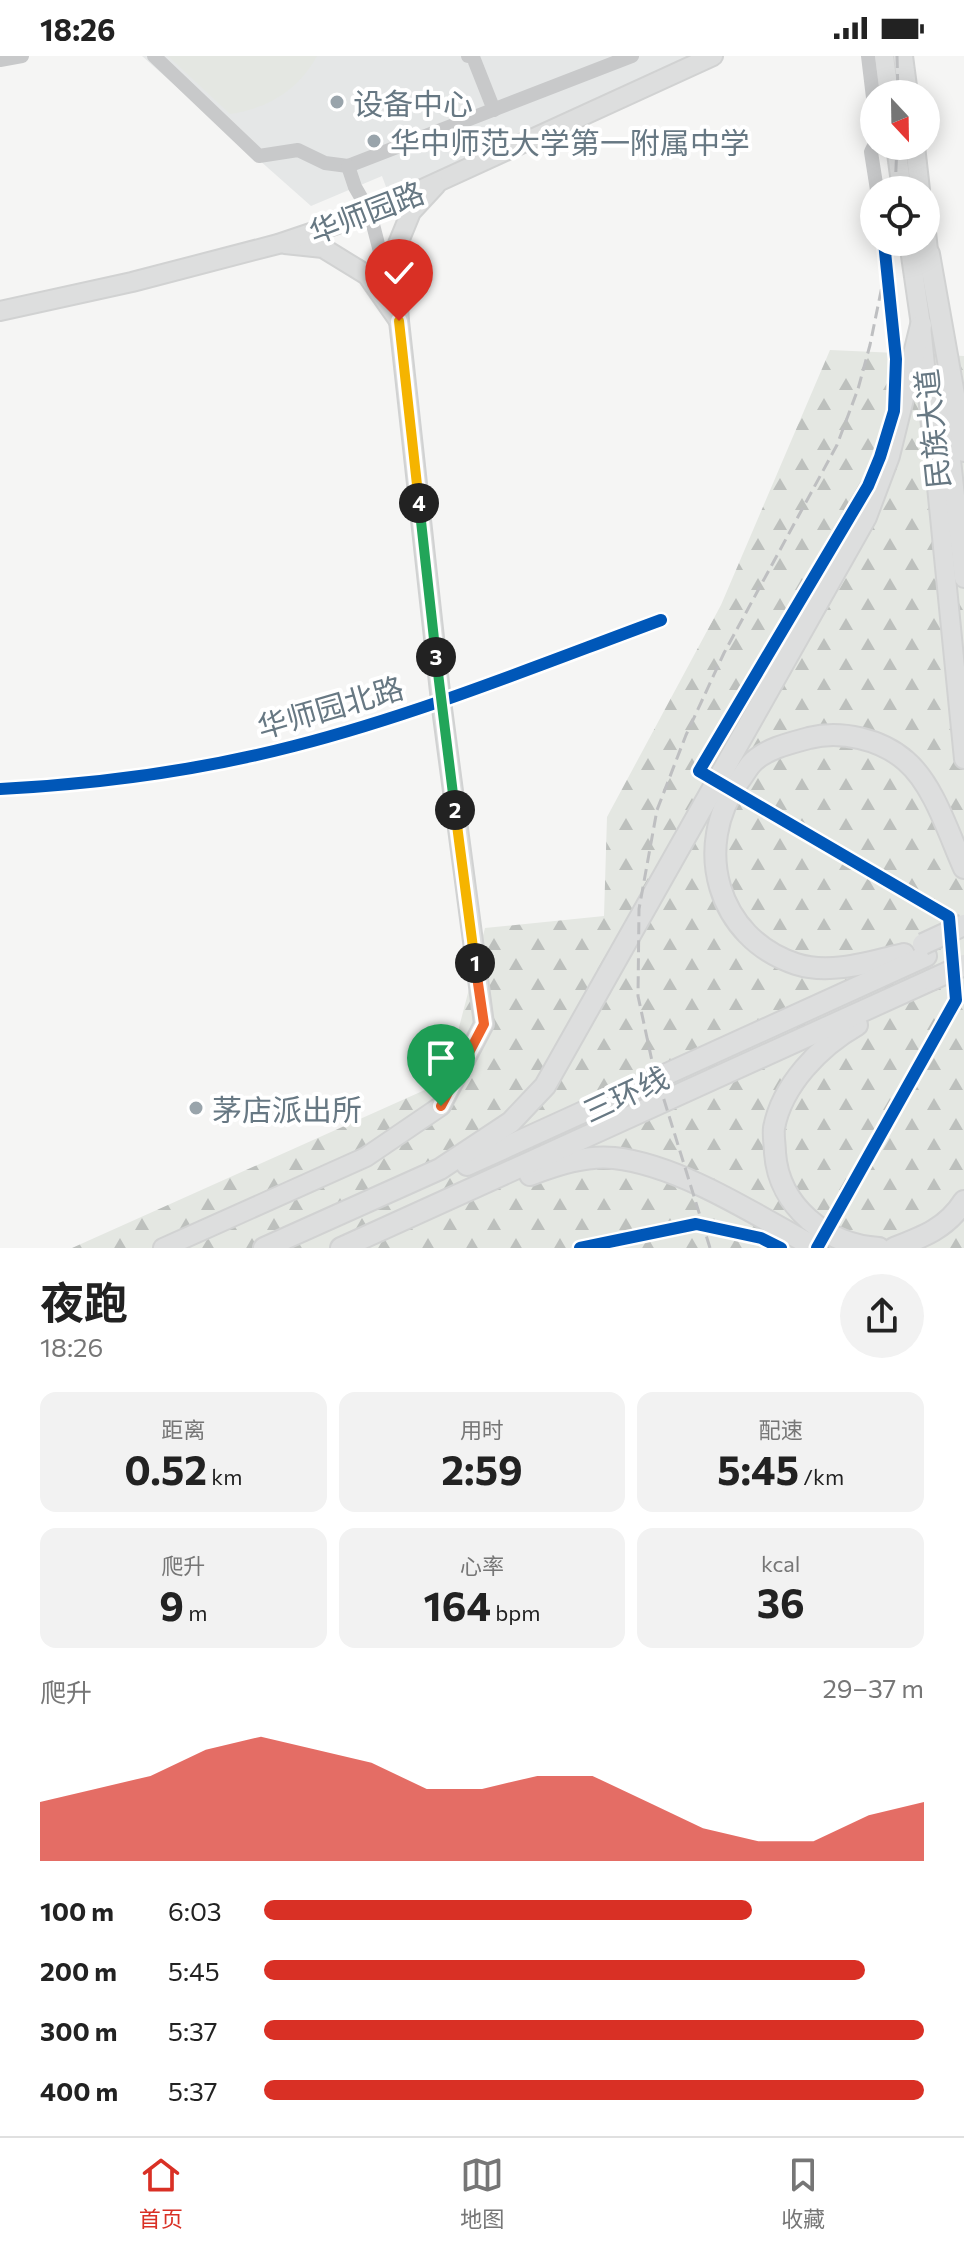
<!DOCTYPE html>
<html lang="zh">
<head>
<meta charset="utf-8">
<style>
  body { margin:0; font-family:Commissioner,"Noto Sans SC",sans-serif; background:#f2f2f2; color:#222; height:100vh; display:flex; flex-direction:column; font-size:30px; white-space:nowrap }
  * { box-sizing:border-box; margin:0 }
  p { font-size:26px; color:#767676 }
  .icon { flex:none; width:44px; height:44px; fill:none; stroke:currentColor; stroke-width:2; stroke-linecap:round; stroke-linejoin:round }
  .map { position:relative; height:1192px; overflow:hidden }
  .side { display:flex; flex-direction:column; background:#fff; flex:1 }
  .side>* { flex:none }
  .needle { width:52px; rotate:158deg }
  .controls { position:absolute; left:860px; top:24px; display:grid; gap:16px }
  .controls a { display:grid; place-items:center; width:80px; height:80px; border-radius:50%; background:#fff; box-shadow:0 4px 20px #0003; font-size:40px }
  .pin { position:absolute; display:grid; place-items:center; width:68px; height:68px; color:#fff; margin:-82px -34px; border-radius:50% 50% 50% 0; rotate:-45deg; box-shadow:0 0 8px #0007 }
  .pin .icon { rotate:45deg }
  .km { position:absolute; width:40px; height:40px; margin:-20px; border-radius:50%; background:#222; color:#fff; font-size:22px; line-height:40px; text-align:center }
  .round { display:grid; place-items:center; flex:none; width:84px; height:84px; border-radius:42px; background:#f2f2f2 }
  .summary { display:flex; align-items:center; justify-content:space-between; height:136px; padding:0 40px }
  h1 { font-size:44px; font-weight:700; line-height:60px }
  .figures { display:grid; grid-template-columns:repeat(3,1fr); gap:12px; height:136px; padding:8px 40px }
  .figures div { display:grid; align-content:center; border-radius:16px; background:#f2f2f2; text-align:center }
  .figures b { font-size:40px; font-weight:700 }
  .figures small { font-size:22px; font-weight:400 }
  .figures p { font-size:22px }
  .chart { height:224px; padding:16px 40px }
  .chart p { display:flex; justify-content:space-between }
  .chart svg { width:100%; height:144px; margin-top:8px; fill:#d93025; opacity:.7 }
  ul { padding:0 40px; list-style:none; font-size:26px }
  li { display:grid; grid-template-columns:128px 96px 1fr; align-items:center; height:60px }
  li i { height:20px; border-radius:10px; background:#d93025 }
  .status { display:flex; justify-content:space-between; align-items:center; height:56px; padding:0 40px; background:#fff; direction:ltr }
  .status svg { height:22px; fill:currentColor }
  .dock { display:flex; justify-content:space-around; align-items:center; height:112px; border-top:2px solid #e0e0e0; background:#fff; font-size:22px; color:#767676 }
  .dock a { display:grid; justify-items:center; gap:4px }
  .dock .selected { color:#d93025 }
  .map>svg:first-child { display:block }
</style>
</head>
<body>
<div class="status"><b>18:26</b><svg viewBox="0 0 49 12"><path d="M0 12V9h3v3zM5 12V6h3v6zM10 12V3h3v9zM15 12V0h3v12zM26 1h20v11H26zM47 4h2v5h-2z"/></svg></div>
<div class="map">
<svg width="964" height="1192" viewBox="0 0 964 1192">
  <defs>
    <pattern id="forest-firs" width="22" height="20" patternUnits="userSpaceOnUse" patternTransform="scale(2)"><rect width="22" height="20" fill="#e4e7e2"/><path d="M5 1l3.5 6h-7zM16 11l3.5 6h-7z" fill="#bdc0bd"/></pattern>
  </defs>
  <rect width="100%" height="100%" fill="#f5f5f4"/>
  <!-- built -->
  <path fill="#e5e7e7" d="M142,0H693L389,139L382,120L311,150Z"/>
  <!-- forest -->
  <path fill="url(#forest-firs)" d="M830,294L964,300V1192H72L427,1033L446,1021L485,872L604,860L607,761L721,549Z"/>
  <!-- pitch -->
  <path fill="#e4e7e2" d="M168,0H317C298,34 269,52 230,58Z"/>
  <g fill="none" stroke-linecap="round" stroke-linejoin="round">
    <defs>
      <g id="major">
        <path d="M884,0L889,38"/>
        <path d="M903,0L908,38"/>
        <path d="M896,90L902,134"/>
        <path d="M915,90L920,134"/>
        <path d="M926,176L930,213"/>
        <path d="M909,186L921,269L964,703"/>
        <path d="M285,188L323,192L367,219L399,265"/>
        <path d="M0,255L132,226L278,188L370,157L713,0"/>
        <path d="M942,322L964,522"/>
        <path d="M163,1192L366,1101L441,1050L484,968L441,645L399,265L395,195L411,156L436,129"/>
      </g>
      <g id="highway">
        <path d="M929,198L964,395"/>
        <path d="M904,898C870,906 830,919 796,908C717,882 692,791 739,725C744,719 748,710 754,705C768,692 791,687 809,682C841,674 881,683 906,705C934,729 949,779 964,812"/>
        <path d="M857,969C820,990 782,1029 774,1072C773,1080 775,1089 775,1097C779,1151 827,1189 879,1192"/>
        <path d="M467,1109L926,900"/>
        <path d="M530,1119C556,1109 586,1099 614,1102C680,1109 758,1160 816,1192"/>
        <path d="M264,1192L440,1113L511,1066L545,1030L866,461L889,400L921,269"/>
        <path d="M341,1192L931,924"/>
        <path d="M894,1192C923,1181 947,1172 964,1145"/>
      </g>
    </defs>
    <!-- major casing -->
    <use href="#major" stroke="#d1d2d2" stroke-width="22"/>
    <!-- highway casing -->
    <use href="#highway" stroke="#d1d2d2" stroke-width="24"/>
    <!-- minor -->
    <g stroke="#c8c9ca" stroke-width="14">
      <path d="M154,0L259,100L298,94L325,107L348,110L632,0"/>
      <path d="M468,0L473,1L494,54"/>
      <path d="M868,0L874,50"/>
      <path d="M0,4L22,0"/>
      <path d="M874,90L871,96L877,134"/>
      <path d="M348,110L355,131L370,157L392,242"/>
      <path d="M884,186L896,303L894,353"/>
      <path d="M711,721L699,715L873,418"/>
      <path d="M0,733C99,728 197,715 294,690C419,658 539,609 661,564"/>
      <path d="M738,738L949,861L956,944L829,1170"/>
      <path d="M580,1192L696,1168L761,1182L781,1192"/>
    </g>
    <!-- major -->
    <use href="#major" stroke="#dddede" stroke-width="18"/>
    <!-- highway -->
    <use href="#highway" stroke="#dddede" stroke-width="20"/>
    <!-- rail -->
    <g stroke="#bebfc1" stroke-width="3" stroke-dasharray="12 6" stroke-linecap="butt">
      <path d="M897,0L898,38"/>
      <path d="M895,134L897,90"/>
      <path d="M710,1192L652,1005L638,940L639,853L657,754L686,679L724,597L837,389L858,333L870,289L891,186"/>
    </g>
    <defs>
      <g id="highway-bridge">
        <path d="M923,888L964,869"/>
        <path d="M931,924L964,909"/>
      </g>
    </defs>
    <!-- highway-bridge casing -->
    <use href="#highway-bridge" stroke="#d1d2d2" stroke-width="24" stroke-linecap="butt"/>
    <!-- highway-bridge -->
    <use href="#highway-bridge" stroke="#dddede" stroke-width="20"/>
    <defs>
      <g id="cycleway">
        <path d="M0,733C99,728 197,715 294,690C419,658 539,609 661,564"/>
        <path d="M580,1192L696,1168L761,1182L781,1192"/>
        <path d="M817,1192L956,944L949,861L699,715L868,430L880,401L894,355L896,303L884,186"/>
      </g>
    </defs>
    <!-- cycleway casing -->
    <use href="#cycleway" stroke="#fff" stroke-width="17"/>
    <!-- cycleway -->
    <use href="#cycleway" stroke="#0057b8" stroke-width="12"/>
  </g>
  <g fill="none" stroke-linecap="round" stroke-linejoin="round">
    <defs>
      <path id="split-1" d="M441,1050L484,968L475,907"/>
      <path id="split-2" d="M455,754L475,907"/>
      <path id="split-3" d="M436,601L455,754"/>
      <path id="split-4" d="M419,447L436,601"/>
      <path id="split-5" d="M399,265L419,447"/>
    </defs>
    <!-- split-1 casing -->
    <use href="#split-1" stroke="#fff" stroke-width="16"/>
    <!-- split-2 casing -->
    <use href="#split-2" stroke="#fff" stroke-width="16"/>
    <!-- split-3 casing -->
    <use href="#split-3" stroke="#fff" stroke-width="16"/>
    <!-- split-4 casing -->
    <use href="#split-4" stroke="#fff" stroke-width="16"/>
    <!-- split-5 casing -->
    <use href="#split-5" stroke="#fff" stroke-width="16"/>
    <!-- split-1 -->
    <use href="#split-1" stroke="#f0652b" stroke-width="10"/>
    <!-- split-2 -->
    <use href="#split-2" stroke="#f5b400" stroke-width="10"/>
    <!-- split-3 -->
    <use href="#split-3" stroke="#22a559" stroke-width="10"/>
    <!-- split-4 -->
    <use href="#split-4" stroke="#22a559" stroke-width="10"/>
    <!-- split-5 -->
    <use href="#split-5" stroke="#f5b400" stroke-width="10"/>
  </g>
  <!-- markers -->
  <g fill="#99a4ab" stroke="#fff" stroke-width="3">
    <circle cx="337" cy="46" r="8"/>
    <circle cx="374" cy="85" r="8"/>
    <circle cx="196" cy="1052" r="8"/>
  </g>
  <g text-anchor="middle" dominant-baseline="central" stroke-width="8" stroke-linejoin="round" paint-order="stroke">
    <!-- poi labels -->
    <g font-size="30" fill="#677883" stroke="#fff" text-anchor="start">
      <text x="353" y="46">设备中心</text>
      <text x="390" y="85">华中师范大学第一附属中学</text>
      <text x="212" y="1052">茅店派出所</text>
    </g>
    <!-- street labels -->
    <g font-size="30" fill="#677883" stroke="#fff">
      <text transform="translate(366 155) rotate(-21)">华师园路</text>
      <text transform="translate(931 373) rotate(-96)">民族大道</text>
      <text transform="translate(330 650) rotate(-16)">华师园北路</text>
      <text transform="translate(625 1037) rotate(-25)">三环线</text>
    </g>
  </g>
</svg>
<div class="controls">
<a><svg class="needle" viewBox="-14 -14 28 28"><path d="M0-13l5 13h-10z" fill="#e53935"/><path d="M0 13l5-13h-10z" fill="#767676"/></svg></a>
<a><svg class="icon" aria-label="locate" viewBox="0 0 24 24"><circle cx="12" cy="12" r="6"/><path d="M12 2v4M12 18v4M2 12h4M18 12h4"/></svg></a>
</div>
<div class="pin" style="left:441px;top:1050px;background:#1e9e55"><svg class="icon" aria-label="arrive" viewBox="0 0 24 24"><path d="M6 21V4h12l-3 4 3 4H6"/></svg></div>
<div class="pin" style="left:399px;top:265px;background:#d93025"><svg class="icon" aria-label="check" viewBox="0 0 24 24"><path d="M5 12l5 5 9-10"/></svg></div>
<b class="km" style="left:475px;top:907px">1</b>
<b class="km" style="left:455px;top:754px">2</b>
<b class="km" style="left:436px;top:601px">3</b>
<b class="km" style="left:419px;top:447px">4</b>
</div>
<section class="side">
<div class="summary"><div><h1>夜跑</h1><p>18:26</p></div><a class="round"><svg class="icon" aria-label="share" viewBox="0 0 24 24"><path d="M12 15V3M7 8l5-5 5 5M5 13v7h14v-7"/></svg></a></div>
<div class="figures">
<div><p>距离</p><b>0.52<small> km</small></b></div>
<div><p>用时</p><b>2:59</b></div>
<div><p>配速</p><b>5:45<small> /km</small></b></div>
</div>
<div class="figures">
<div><p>爬升</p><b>9<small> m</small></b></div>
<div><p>心率</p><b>164<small> bpm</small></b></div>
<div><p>kcal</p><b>36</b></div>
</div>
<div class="chart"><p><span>爬升</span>29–37 m</p>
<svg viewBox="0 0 160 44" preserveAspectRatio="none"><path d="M0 44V26L10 22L20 18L30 10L40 6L50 10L60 14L70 22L80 22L90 18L100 18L110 26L120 34L130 38L140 38L150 30L160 26V44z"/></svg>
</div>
<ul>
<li><b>100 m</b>6:03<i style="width:74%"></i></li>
<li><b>200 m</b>5:45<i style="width:91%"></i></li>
<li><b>300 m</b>5:37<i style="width:100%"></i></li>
<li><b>400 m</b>5:37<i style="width:100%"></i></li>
</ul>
</section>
<nav class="dock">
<a class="selected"><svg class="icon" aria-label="home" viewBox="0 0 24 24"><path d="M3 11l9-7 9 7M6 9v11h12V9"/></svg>首页</a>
<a><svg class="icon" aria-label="map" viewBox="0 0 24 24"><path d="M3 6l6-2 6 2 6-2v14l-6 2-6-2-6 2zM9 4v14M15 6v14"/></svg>地图</a>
<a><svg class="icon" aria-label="saved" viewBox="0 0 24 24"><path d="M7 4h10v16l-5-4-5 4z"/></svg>收藏</a>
</nav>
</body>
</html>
